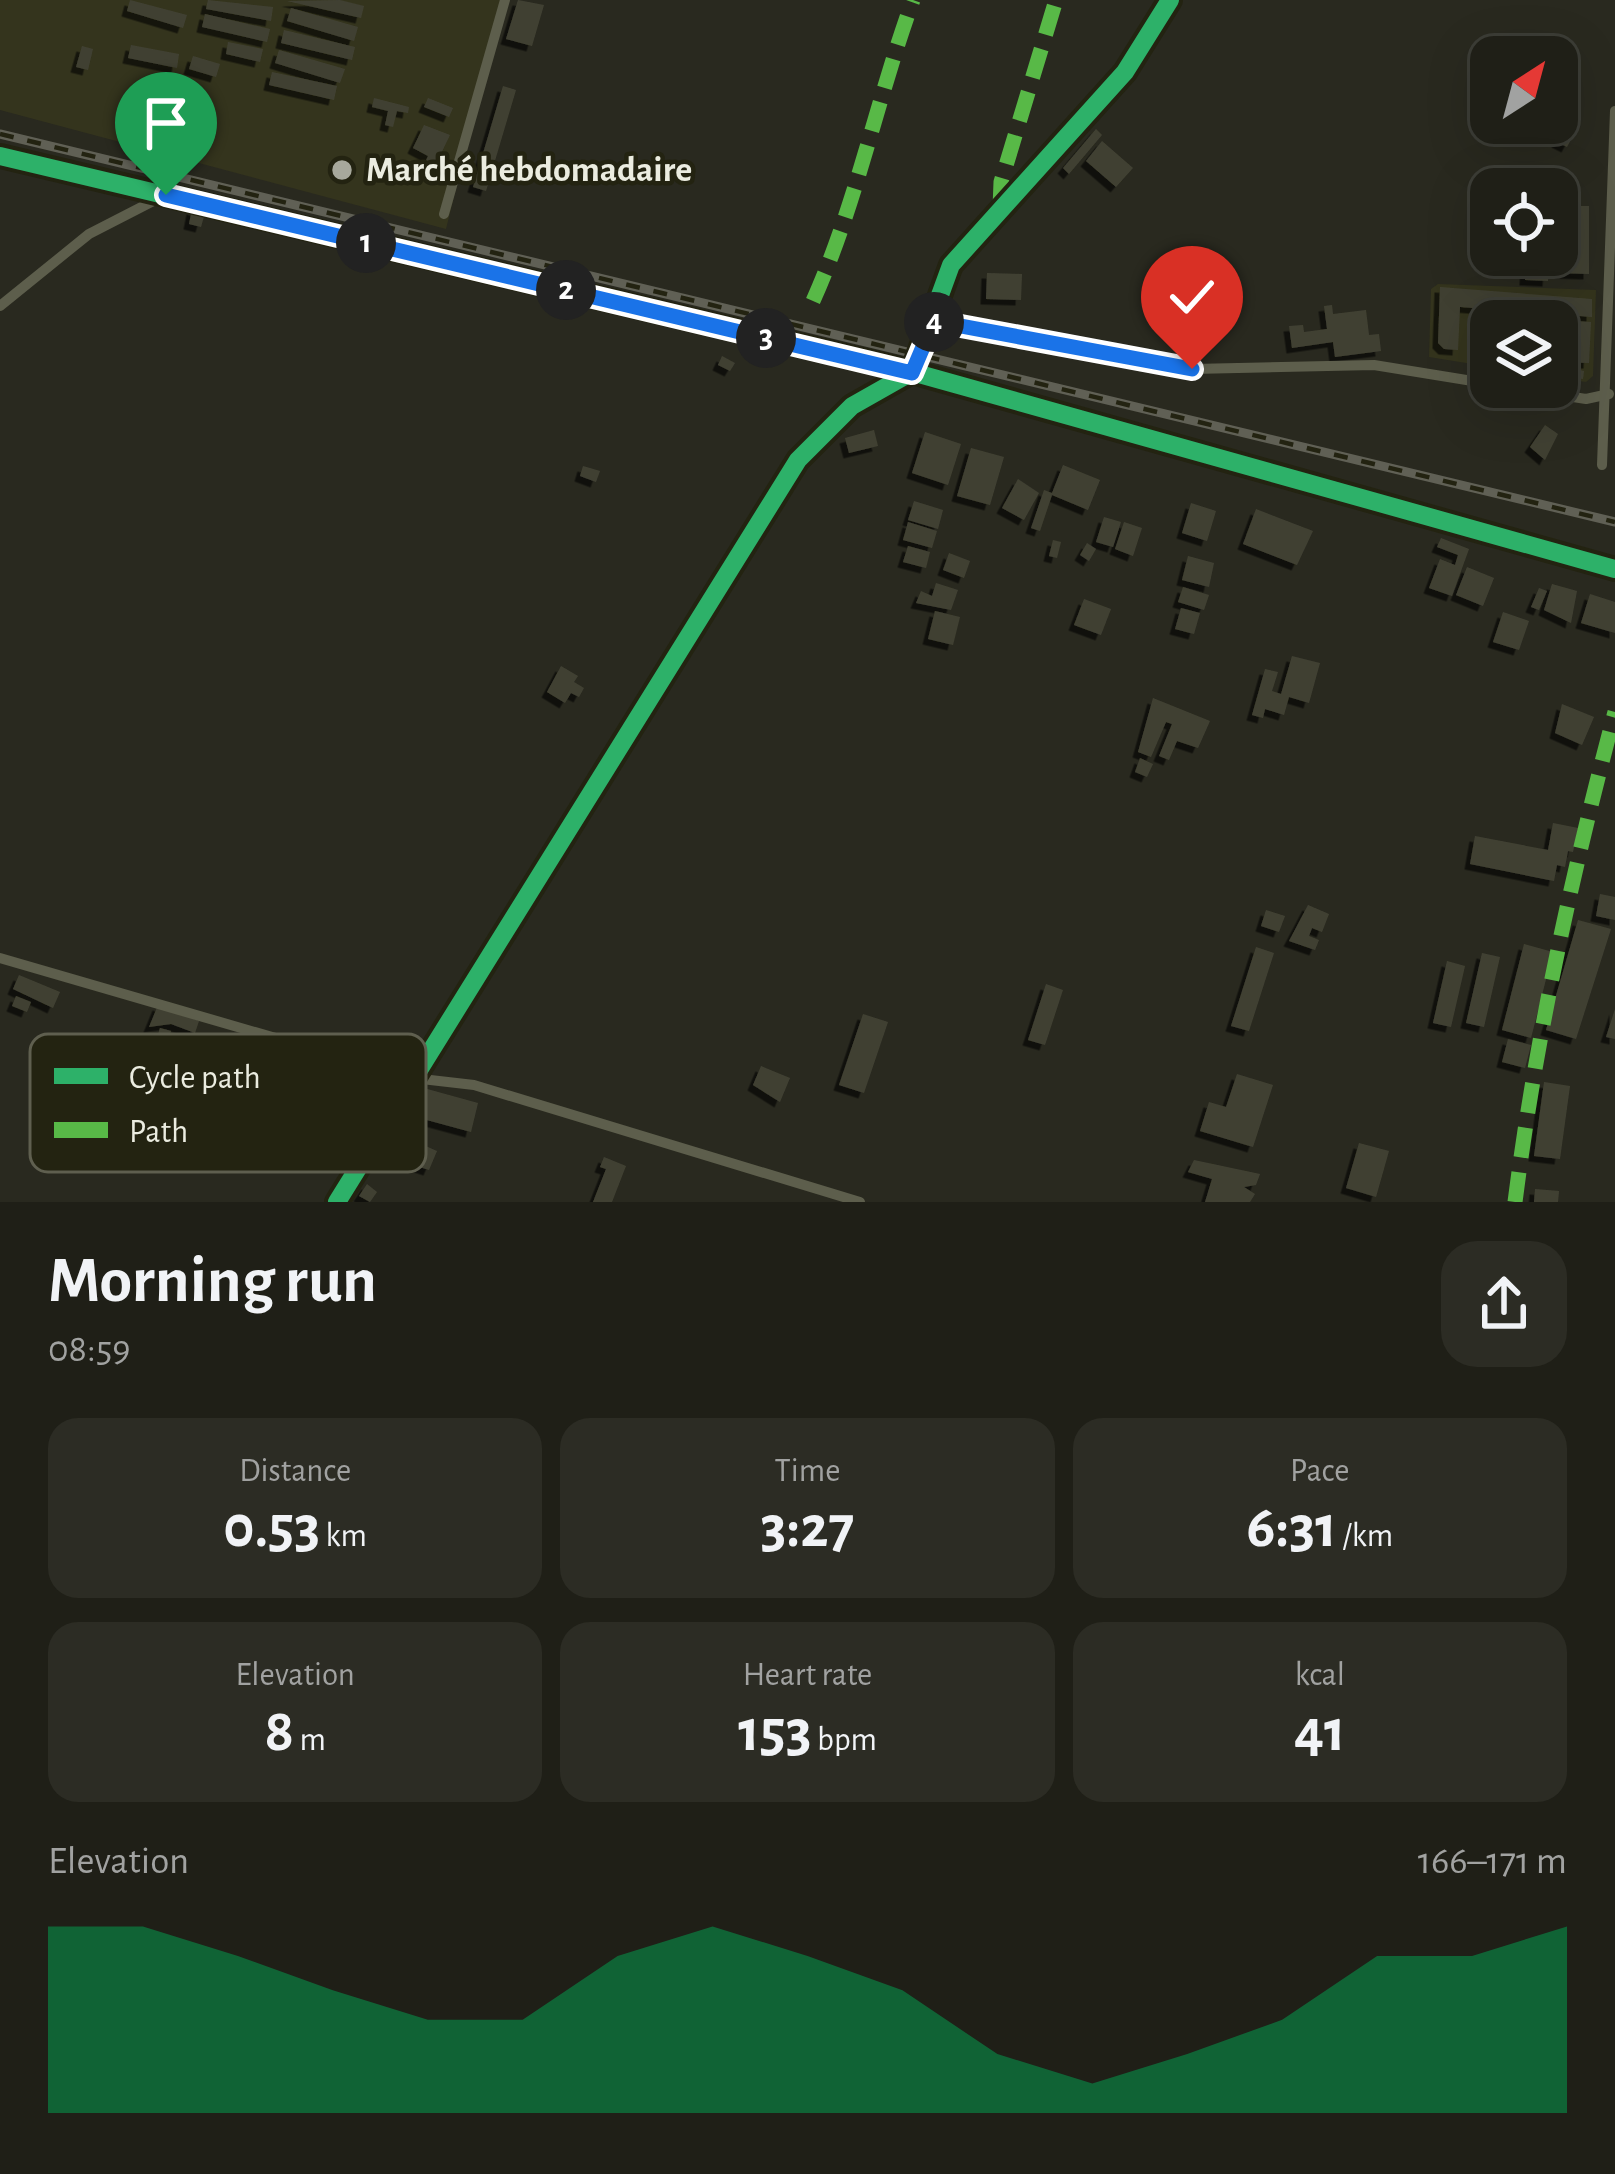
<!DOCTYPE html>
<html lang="en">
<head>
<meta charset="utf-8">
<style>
  body { margin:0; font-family:"Alegreya Sans",sans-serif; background:#2c2c24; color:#f1f3f6; height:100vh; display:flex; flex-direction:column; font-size:45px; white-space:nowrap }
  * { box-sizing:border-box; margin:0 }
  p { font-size:39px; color:#a1a2a1 }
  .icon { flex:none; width:66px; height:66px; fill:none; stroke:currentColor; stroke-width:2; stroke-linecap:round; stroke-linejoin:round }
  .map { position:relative; height:1202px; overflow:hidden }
  .panel { display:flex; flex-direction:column; background:#1f1f17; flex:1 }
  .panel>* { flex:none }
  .needle { width:78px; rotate:36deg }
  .tools { position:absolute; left:1470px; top:36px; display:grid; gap:24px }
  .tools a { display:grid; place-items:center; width:108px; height:108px; border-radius:24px; background:#1f1f17; box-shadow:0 12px 48px #0002,0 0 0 3px #3c3d36; font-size:60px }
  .pin { position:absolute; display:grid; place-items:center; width:102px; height:102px; color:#fff; margin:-123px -51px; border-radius:50% 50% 50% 0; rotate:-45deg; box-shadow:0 0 12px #0007 }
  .pin .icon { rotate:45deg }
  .km { position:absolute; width:60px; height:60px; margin:-30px; border-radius:50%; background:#222; color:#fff; font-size:33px; line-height:60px; text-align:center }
  .round { display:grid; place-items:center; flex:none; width:126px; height:126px; border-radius:36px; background:#2c2c24 }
  .overview { display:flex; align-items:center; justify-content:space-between; height:204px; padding:0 48px }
  h1 { font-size:66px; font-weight:600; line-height:90px }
  .figures { display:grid; grid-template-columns:repeat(3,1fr); gap:18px; height:204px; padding:12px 48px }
  .figures div { display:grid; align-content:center; border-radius:30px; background:#2c2c24; text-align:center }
  .figures b { font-size:60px; font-weight:600 }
  .figures small { font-size:33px; font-weight:400 }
  .figures p { font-size:33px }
  .chart { height:336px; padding:24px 48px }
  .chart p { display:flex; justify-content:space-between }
  .chart svg { width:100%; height:216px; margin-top:12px; fill:#0b8043; opacity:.7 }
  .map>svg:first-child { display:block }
</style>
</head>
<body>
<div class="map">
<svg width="1615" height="1202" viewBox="0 0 1615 1202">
  <defs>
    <filter id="shadow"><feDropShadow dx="-5.5" dy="5.5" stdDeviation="0" flood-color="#0009"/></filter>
  </defs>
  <rect width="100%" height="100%" fill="#29291f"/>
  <!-- built -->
  <g fill="#34341d">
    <path d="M0,0H503L446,229L0,110Z"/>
    <path d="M1438,284L1596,290L1593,376L1586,382L1557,378V321H1491V367L1429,357L1431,289Z"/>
  </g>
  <!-- building -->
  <g fill="#414133" filter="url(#shadow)">
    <path d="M130,0L187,15L183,28L127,11Z"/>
    <path d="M208,0L273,7L271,21L206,9Z"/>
    <path d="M340,0L364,6L361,18L287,1Z"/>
    <path d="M518,0L544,5L532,46L506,39Z"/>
    <path d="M291,8L358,27L354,41L287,21Z"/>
    <path d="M205,14L270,29L267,42L202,27Z"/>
    <path d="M284,30L355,47L352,60L281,43Z"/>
    <path d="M228,42L263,49L260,62L226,54Z"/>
    <path d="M131,45L179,54L177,68L128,58Z"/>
    <path d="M82,46L93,49L88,70L76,67Z"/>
    <path d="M279,50L345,69L340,83L275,63Z"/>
    <path d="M193,56L220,64L216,77L189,69Z"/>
    <path d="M272,72L337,86L334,100L269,85Z"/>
    <path d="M503,86L516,90L486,191L473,187Z"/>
    <path d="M374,98L409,107L408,113L397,111L393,127L385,125L388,111L372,107Z"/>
    <path d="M428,98L453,108L449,117L424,107Z"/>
    <path d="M424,125L450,135L432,172L423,167L428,156L413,148Z"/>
    <path d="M1565,125L1576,130L1567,147L1557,142Z"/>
    <path d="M1096,129L1102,135L1069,174L1063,168Z"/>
    <path d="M1102,141L1133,168L1116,187L1086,161Z"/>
    <path d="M1558,198L1580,199V206H1589V274L1558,273Z"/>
    <path d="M192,209L205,213L201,227L189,224Z"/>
    <path d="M1526,255H1550L1548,281L1525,280Z"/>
    <path d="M987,273L1022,274L1021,300L986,299Z"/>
    <path d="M1440,287L1592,299V317L1460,307L1458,350L1444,349L1438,343Z"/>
    <path d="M1332,305L1333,314L1366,310L1369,335L1379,334L1381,351L1335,357L1333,342L1292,348L1289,326L1303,325L1304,332L1327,329L1324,306Z"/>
    <path d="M1557,320L1591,322L1589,363L1557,362Z"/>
    <path d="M722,356L735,363L730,371L718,365Z"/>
    <path d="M1562,366L1584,371L1583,379L1561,375Z"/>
    <path d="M1545,425L1558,434L1545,460L1530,447Z"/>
    <path d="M874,430L878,446L849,453L845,438Z"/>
    <path d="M925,432L961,444L948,485L912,473Z"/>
    <path d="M971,448L1004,457L990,505L957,496Z"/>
    <path d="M1063,465L1100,480L1088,510L1052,495L1040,531L1031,528L1044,490L1052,493Z"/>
    <path d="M583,466L600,471L596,482L580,476Z"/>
    <path d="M1018,479L1039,493L1024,520L1002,508Z"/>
    <path d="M914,501L943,510L938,529L908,520Z"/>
    <path d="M1191,503L1216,511L1207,541L1182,533Z"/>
    <path d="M1256,509L1313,531L1297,565L1243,544Z"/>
    <path d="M1104,517L1121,522L1113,547L1096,542Z"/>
    <path d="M908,522L937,531L932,548L903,540Z"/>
    <path d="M1124,522L1142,528L1133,556L1115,549Z"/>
    <path d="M1441,538L1469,549L1452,596L1429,588L1440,559L1455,565L1458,555L1437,547Z"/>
    <path d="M1053,540L1061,542L1057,558L1049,556Z"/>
    <path d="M1087,543L1096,549L1089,561L1080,555Z"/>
    <path d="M908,546L930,552L926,568L903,562Z"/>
    <path d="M949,553L970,561L964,578L943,570Z"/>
    <path d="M1188,556L1214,563L1209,587L1182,580Z"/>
    <path d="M1467,567L1494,578L1483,606L1456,595Z"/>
    <path d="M936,583L958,590L951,610L916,603L921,591L932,596Z"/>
    <path d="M1552,584L1577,591L1571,623L1544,610Z"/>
    <path d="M1183,587L1209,595L1204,610L1178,602Z"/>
    <path d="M1539,588L1547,591L1539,610L1531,607Z"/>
    <path d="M1590,594L1615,602V633L1581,623Z"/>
    <path d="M1084,599L1111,609L1101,635L1074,625Z"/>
    <path d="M1181,608L1200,613L1194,634L1175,629Z"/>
    <path d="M935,611L960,617L953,645L928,639Z"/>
    <path d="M1503,612L1529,621L1519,650L1493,642Z"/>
    <path d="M1292,656L1320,663L1309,703L1289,697L1284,715L1265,709L1263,718L1252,715L1265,669L1278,672L1272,691L1281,694Z"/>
    <path d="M561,666L578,676L574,682L584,688L579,697L571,693L565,703L547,692Z"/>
    <path d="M1153,698L1210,721L1198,748L1177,741L1169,760L1159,756L1172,724L1166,722L1151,757L1138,752Z"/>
    <path d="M1562,704L1594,717L1582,745L1555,733Z"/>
    <path d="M1140,758L1153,764L1147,777L1135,772Z"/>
    <path d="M1553,823L1578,828L1573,852L1568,851L1565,867L1557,865L1554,881L1470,864L1475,836L1548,850Z"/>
    <path d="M1600,894L1615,897V920L1596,916Z"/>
    <path d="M1308,905L1329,914L1322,932L1312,928L1309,936L1319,940L1315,950L1289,941Z"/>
    <path d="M1266,910L1285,916L1279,932L1261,926Z"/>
    <path d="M1578,920L1611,929L1576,1039L1546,1030Z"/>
    <path d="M1524,944L1553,952L1531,1038L1502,1030Z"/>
    <path d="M1256,947L1274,953L1249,1031L1231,1026Z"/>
    <path d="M1482,953L1500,957L1484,1027L1466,1023Z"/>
    <path d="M1447,961L1465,966L1451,1027L1433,1023Z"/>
    <path d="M19,975L60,992L53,1008L13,989Z"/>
    <path d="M1046,984L1063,990L1045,1045L1028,1040Z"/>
    <path d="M16,996L31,1002L27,1012L12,1006Z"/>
    <path d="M158,1005L199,1021L195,1033L171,1024L149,1027Z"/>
    <path d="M1615,1009V1039L1606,1037Z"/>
    <path d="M863,1014L888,1022L864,1093L839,1085Z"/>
    <path d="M160,1028L171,1031L167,1045L156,1041Z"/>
    <path d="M1508,1039L1531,1045L1525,1068L1502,1062Z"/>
    <path d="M761,1066L790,1078L780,1102L753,1085Z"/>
    <path d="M1237,1074L1273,1085L1253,1147L1200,1131L1209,1102L1226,1107Z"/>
    <path d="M1544,1082L1570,1086L1560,1159L1534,1156Z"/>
    <path d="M420,1087L478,1103L471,1132L412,1116Z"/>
    <path d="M405,1137L437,1151L429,1170L395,1159Z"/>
    <path d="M1359,1143L1389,1151L1376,1197L1346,1188Z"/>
    <path d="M604,1157L626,1166L612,1202H593L606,1169L600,1167Z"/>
    <path d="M1194,1160L1260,1174L1256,1185L1244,1187L1255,1194L1250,1202H1205L1212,1179L1188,1172Z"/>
    <path d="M367,1184L377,1192L370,1202L359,1196Z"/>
    <path d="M1535,1189L1559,1191L1558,1202H1534Z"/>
  </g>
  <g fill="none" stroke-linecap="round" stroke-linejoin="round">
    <!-- street -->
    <g stroke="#5d5e4c" stroke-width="10">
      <path d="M1170,0L1125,72L951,265L912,372L1615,569"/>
      <path d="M0,156L912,372"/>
      <path d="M444,214L505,0"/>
      <path d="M0,306L89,234L163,196"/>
      <path d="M934,321L1193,369L1374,365L1491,384"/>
      <path d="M1509,387L1586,399L1609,394"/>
      <path d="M1602,465L1615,111"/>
      <path d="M0,958L413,1078L474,1085L860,1202"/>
      <path d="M337,1202L798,460L852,406L912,372"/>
    </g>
    <defs>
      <path id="rail" d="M0,134L1615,522"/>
    </defs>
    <!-- rail casing -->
    <use href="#rail" stroke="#606055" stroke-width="9"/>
    <!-- rail -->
    <use href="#rail" stroke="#232311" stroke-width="4.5" stroke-dasharray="14" stroke-linecap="butt"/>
    <!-- quiet -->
    <g stroke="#58b947" stroke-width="15" stroke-dasharray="30 15" stroke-linecap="butt">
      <path d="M1000,208L1001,182L1056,0"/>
      <path d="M813,301C856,205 877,99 913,0"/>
      <path d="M1515,1202C1536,1036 1572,874 1615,712"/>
    </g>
    <defs>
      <g id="cycleway">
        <path d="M1170,0L1125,72L951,265L912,372L1615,569"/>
        <path d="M0,156L912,372"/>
        <path d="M337,1202L798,460L852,406L912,372"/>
      </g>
    </defs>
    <!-- cycleway casing -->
    <use href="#cycleway" stroke="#232311" stroke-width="26"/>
    <!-- cycleway -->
    <use href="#cycleway" stroke="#2db169" stroke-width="18"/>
  </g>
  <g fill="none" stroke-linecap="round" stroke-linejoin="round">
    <defs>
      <path id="route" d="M166,195L912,373L934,321L1192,369"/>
    </defs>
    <!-- route casing -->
    <use href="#route" stroke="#fff" stroke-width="24"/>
    <!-- route -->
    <use href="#route" stroke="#1a73e8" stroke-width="15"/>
  </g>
  <!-- markers -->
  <circle fill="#a7a89c" stroke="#232311" stroke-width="4.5" cx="342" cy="170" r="12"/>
  <g text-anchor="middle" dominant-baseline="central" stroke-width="9" stroke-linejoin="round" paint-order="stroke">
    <!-- poi labels -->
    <g font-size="36" font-weight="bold" fill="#ebece0" stroke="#232311" text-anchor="start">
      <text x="366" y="170">Marché hebdomadaire</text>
    </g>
  </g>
  <!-- legend -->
  <rect x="30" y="1034" width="396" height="138" rx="18" fill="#232311" stroke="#5f5f4f" stroke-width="3"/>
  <rect x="54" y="1068" width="54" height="16" fill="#2db169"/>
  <rect x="54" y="1122" width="54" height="16" fill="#58b947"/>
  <g font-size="33" fill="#ebece0">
    <text x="129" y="1088">Cycle path</text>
    <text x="129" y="1142">Path</text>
  </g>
</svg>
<div class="tools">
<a><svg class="needle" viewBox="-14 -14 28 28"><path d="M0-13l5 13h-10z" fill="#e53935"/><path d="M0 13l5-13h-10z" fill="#a1a2a1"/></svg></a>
<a><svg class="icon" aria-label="locate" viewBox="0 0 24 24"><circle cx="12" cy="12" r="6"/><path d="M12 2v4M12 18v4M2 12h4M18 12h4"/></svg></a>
<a><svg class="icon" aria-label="layers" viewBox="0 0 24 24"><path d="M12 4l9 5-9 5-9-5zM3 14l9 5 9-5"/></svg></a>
</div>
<div class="pin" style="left:166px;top:195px;background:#1e9e55"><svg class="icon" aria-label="arrive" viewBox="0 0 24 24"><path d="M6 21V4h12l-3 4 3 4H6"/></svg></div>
<div class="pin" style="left:1192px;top:369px;background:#d93025"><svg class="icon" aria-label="check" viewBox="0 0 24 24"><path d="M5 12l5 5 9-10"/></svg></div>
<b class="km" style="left:366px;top:243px">1</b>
<b class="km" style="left:566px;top:290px">2</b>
<b class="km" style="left:766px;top:338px">3</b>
<b class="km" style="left:934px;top:322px">4</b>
</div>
<section class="panel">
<div class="overview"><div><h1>Morning run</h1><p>08:59</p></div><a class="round"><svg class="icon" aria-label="share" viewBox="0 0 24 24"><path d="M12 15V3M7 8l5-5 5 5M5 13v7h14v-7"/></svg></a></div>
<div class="figures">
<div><p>Distance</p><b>0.53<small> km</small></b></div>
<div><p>Time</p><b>3:27</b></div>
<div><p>Pace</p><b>6:31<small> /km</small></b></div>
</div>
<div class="figures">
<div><p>Elevation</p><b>8<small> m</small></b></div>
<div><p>Heart rate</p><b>153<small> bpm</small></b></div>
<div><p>kcal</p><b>41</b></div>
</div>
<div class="chart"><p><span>Elevation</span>166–171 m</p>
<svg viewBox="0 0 160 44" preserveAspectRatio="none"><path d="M0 44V6L10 6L20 12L30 19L40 25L50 25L60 12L70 6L80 12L90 19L100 32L110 38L120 32L130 25L140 12L150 12L160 6V44z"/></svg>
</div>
</section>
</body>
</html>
